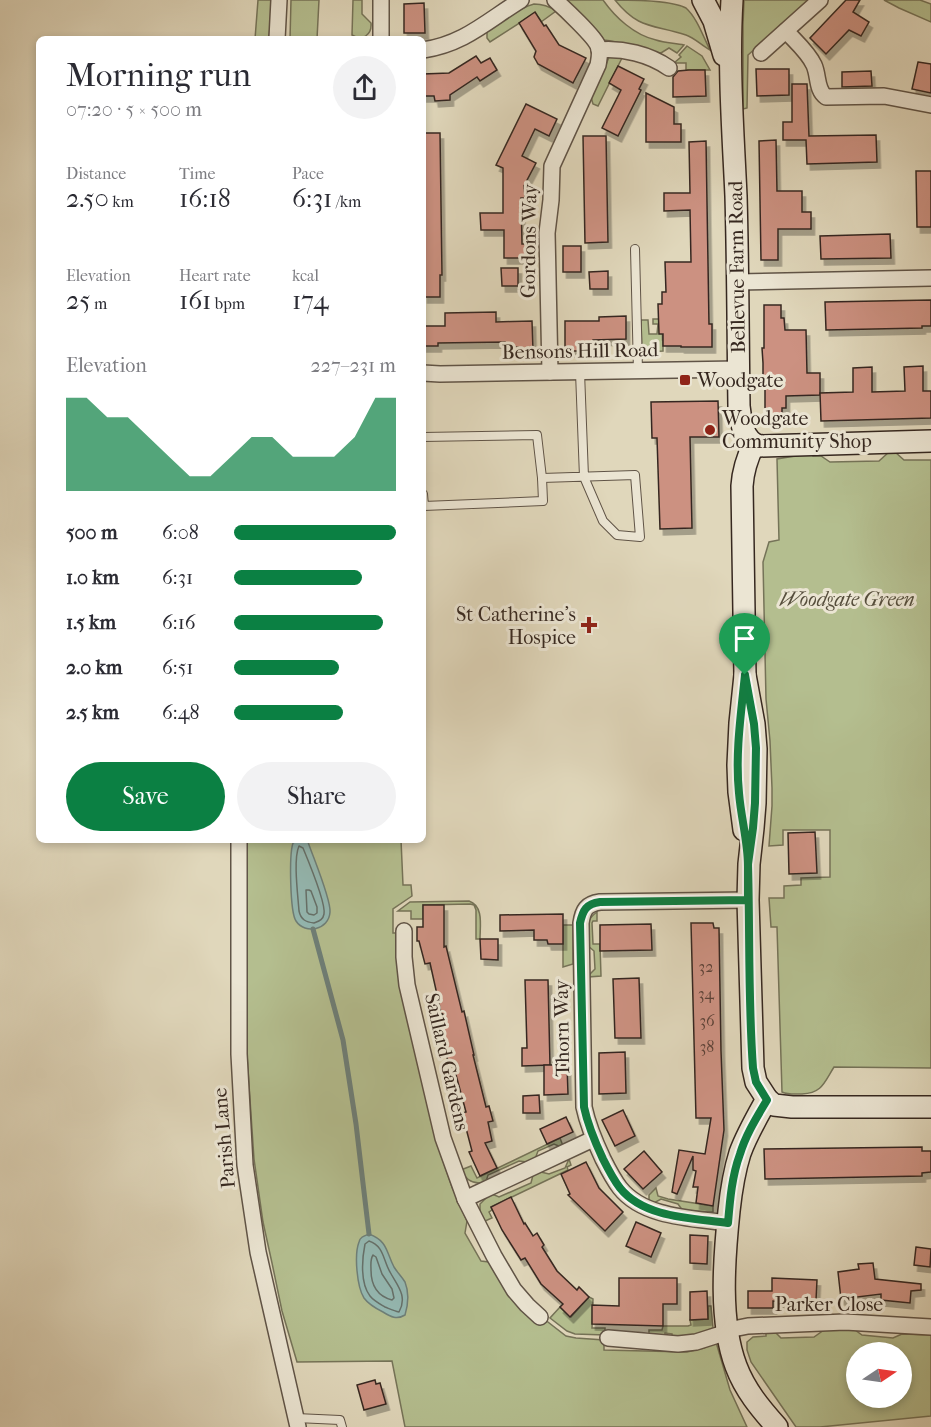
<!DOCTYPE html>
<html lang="en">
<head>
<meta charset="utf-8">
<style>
  body { margin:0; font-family:"IM FELL French Canon",serif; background:#f2f2f3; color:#2b2b33; height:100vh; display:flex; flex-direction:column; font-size:22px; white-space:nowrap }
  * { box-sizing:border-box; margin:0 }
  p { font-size:20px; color:#7c7c81 }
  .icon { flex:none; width:33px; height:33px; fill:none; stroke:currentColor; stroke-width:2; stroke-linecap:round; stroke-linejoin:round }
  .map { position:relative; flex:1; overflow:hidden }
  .drawer { position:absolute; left:36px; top:36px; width:390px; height:807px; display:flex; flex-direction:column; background:#fff; border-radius:9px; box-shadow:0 3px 9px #0003 }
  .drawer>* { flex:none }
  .needle { width:39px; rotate:77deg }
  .buttons { position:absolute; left:846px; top:1342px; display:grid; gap:12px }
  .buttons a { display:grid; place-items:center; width:66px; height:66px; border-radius:50%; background:#fff; box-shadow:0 3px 9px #0003; font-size:30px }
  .pin { position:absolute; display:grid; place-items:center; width:51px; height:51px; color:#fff; margin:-62px -26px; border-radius:50% 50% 50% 0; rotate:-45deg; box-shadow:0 0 6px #0007 }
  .pin .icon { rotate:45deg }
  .round { display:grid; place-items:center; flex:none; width:63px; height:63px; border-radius:32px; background:#f2f2f3 }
  .overview { display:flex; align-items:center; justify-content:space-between; height:102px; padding:0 30px }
  h1 { font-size:33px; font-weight:600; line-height:45px }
  .stats { display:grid; grid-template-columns:repeat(3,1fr); gap:9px; height:102px; padding:6px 30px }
  .stats div { display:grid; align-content:center }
  .stats b { font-size:26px; font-weight:600 }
  .stats small { font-size:16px; font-weight:400 }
  .stats p { font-size:16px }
  .chart { height:168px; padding:12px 30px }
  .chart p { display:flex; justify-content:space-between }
  .chart svg { width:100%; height:108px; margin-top:6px; fill:#0b8043; opacity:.7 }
  .button { display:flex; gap:12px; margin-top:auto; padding:12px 30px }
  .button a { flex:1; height:69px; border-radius:36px; background:#0b8043; color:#fff; font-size:24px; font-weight:600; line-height:69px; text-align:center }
  .button a+a { background:#f2f2f3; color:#2b2b33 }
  ul { padding:0 30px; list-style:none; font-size:20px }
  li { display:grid; grid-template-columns:96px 72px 1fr; align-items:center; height:45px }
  li i { height:15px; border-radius:8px; background:#0b8043 }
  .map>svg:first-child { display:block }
</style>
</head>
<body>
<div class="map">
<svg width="931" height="1427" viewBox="0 0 931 1427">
  <defs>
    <filter id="shadow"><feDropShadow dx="3.5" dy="6" stdDeviation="0" flood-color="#0004"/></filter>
  </defs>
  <rect width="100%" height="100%" fill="#e0d7bb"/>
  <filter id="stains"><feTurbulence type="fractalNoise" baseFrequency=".00333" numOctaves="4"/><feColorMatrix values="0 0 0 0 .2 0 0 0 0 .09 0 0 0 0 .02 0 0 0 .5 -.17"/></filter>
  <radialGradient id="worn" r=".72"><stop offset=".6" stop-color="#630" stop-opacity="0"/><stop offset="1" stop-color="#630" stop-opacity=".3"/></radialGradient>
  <!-- green -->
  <g fill="#b4be8f" stroke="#757358" stroke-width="1.5" fill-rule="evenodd">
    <path d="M258,0H272L269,39H255Z"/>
    <path d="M291,0H319L317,39H290Z"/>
    <path d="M353,0H362V14L371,23C372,34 363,42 352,35Z"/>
    <path d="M563,0H603C615,17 634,35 656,40C665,43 675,43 684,45L677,53L669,48L661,53C642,51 624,42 604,40L599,33Z"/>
    <path d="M615,0C633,0 671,0 686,8C697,18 703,36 710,50C702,46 695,38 686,35C653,24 639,30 615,0Z"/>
    <path d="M744,0H810L748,55L747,108L743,109V25Z"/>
    <path d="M884,0H920L931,4V22L899,8Z"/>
    <path d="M534,4C543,4 549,6 556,11L541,22L535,13L490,42L487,38V30C502,21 516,9 534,4Z"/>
    <path d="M687,46L702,56L710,70H686V63H674L681,57L679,55Z"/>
    <path d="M623,56L598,106L593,104L591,97L604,70L609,57Z"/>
    <path d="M653,319H679L663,326V351L642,352L641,320H648L649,334H657L658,324H653Z"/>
    <path d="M889,452H895L904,460H931V1068L834,1067C824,1083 822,1093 802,1094C795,1094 789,1095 782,1092L777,927H771L769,898H784V886L801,885V878L830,877V830H783V845L769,846L772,806V788L770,741L766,699L763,562L769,542L779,540L777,459L813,453V456H821L830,462L879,461Z"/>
    <path d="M246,840H401L403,885H411L412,896L393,909V933H398V972L423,1082L441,1155L452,1187L467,1221L465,1233L481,1261L489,1262C504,1285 518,1307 539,1325L544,1319L566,1336L576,1338L604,1340V1350L687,1352L704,1348L716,1342L730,1390L747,1427H405L392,1361L297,1362L282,1311L272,1263L263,1222L254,1159L246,1040Z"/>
    <path d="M469,901C484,906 480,926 480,939H476V910L474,905L470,904L423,905V919H411V911H398L410,902Z"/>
    <path d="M597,912V921H593L592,923L593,944H600L601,976L587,977L595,969L594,951L587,945C587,931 584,921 597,912Z"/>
    <path d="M563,925H573V964L563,967Z"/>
    <path d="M560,1138L563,1146L561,1147L554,1144L538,1151L535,1159L527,1162L519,1161L488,1175L486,1182C474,1185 466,1181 461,1170L471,1166L477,1178Z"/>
    <path d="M569,1159L571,1165L567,1167L568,1170L491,1207L492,1210L489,1212L492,1218L483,1222L480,1215V1204L488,1196L492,1194L499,1197L531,1183L533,1175L541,1172L549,1174L565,1168Z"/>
    <path d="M656,1188L658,1196L668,1199L713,1206V1212L683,1211L678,1204L661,1199L654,1203L649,1200V1195Z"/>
    <path d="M589,1297L593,1299L592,1328H605V1335L575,1334L567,1331L550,1318L560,1307L571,1317Z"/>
    <path d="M708,1306H711L713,1328L693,1336L672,1337V1334L665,1333L664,1337L649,1336V1330H662L663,1326H688L691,1325L690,1320L708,1319Z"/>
    <path d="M824,1330H855L862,1335L893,1338L902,1334L931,1335V1416L820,1427H796L751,1362L747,1350V1342L753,1337L766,1336V1332H775L781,1338L814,1337ZM856,1353H902V1398H856Z"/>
  </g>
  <!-- water -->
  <g fill="#94b9b3" stroke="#6e7f78" stroke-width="1.5">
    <path d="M298,840H305L308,842C313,857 331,899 330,912C329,930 305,935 296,921C290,912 289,855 293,843Z"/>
    <path d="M369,1234C388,1241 386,1252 394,1267C397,1272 402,1277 405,1282C409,1292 408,1305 405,1315C397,1320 391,1317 383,1312C377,1309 369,1305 364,1298C357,1287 354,1255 359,1242C360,1237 364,1236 369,1234Z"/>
  </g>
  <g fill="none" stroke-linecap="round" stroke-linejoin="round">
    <!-- shore -->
    <g stroke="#65706a" stroke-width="1.5">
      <path d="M299,846L303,848C308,860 326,903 324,914C323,920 319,921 314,923C306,922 301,920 299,911C298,896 293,859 299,846Z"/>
      <path d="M306,890H309L311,891L317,907V913L314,915L309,914L307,912Z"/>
      <path d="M369,1241C384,1246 383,1260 390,1272C397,1285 408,1296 399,1312C394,1311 390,1309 385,1307C380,1304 374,1301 370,1296C360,1283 362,1259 365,1244Z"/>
      <path d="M373,1255L376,1257L382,1274L392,1289L394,1298L392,1300C377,1296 371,1285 371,1270C371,1264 370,1260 373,1255Z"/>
    </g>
    <!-- stream -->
    <path stroke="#6e7f78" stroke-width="5" d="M313,929L343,1040L356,1124L369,1234"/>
  </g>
  <!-- building -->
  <g fill="#cc9181" stroke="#362820" stroke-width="1.5" filter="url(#shadow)">
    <path d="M846,0H860L853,12L869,22L861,36L849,30L826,54L810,38Z"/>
    <path d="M424,3L425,33H404V4Z"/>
    <path d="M535,12L544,26L546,25L559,45L586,58L573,83L538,64L534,57L536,51L519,23Z"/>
    <path d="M476,56L481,63L490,58L497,70L480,81L477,77L450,95V100L435,101L434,96H423V74L449,73Z"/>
    <path d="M918,62L931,64V93L912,89Z"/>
    <path d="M618,66L644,79L639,89L641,90L618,136L602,128L621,90L609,83Z"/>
    <path d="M756,69H789V95L757,96Z"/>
    <path d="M689,70H705L706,96L673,97V77L678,71Z"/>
    <path d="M871,71L872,86L842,87V72Z"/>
    <path d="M792,84H807L809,136L876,135L877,162L807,164L806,140H783V122H792Z"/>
    <path d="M646,93L674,107V124H681V142H646Z"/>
    <path d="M526,104L557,119L549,136L535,129L522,156L536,163L524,186L525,198H521L522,244H526V258H504V230H481L480,213H503V168L496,165Z"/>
    <path d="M423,133H440L442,275H440V297H424Z"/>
    <path d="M583,136H606L608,242L585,243Z"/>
    <path d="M776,140L777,191H802V212H811V229H778V260H761L759,141Z"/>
    <path d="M706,141L709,324H712V347H681V346H663V334H659L658,304H662V292H666L665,262H691L690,210L664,211V193H690L689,142Z"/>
    <path d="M916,171H931V227H917Z"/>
    <path d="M890,234L891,258L821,259L820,236Z"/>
    <rect x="563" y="246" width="18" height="26"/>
    <path d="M501,268H518V286H502Z"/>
    <path d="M608,271V289H590L589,272Z"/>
    <path d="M931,300V326H922V328L826,330L825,302Z"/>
    <path d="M764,305H781V318H784L785,330H806L807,373H820V395L786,396V408H782V421H765V378H763V363L762,348H764Z"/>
    <path d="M496,312V322L532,321L533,351H518V347L505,348V342L438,343V346H423V326H445V313Z"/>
    <path d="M626,316V339L593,340V347H580V351H565V321H599V317Z"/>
    <path d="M923,366V391H931V418L821,421L820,393L853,392V368L872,367V392L905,391L904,367Z"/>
    <path d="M718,401L719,437H690L692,528L660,529L657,438H652L651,402Z"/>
    <path d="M815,832L817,873L789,874L788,833Z"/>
    <path d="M423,905H444V947L446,946L462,1012L464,1011L474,1055H473L486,1107L489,1106L493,1121L488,1122L492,1141L485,1143L497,1168L480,1176L469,1152L472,1151L462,1113L466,1112L452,1060L448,1061L444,1047L438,1018L442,1017L430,963L425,964L419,941H417V927H423Z"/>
    <path d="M563,914V944H548L547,940H534V930L500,931V915Z"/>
    <path d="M691,923H713L714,928H719L721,1051L724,1130L713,1206L696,1203L698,1187H693L696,1171L693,1170V1156L677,1194L672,1192L679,1150L705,1154L711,1118H696Z"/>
    <path d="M651,924L652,950L600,951V925Z"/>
    <path d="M480,939H498V960L481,959Z"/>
    <path d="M639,978L641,1038H615L613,979Z"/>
    <path d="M525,980H548L550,1065L522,1066V1048H527Z"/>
    <path d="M625,1052L626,1093L599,1094V1053Z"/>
    <path d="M544,1065H567L568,1094L544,1095Z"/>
    <path d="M539,1095L540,1113H523V1096Z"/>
    <path d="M623,1110L635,1136L615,1146L602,1120Z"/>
    <path d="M566,1117L573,1132L547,1144L540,1129Z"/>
    <path d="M922,1147V1151H931V1172L922,1173V1176L765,1179L764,1149Z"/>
    <path d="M644,1151L662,1172L643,1189L624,1169Z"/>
    <path d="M586,1162L599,1188L623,1212L605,1231L568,1195L570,1194L561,1174Z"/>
    <path d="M511,1197L524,1224L525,1223L533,1236L537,1233L544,1245L542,1247L557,1271L577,1290L579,1287L589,1297L570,1317L560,1307L563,1304L541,1284L525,1258L521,1260L502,1230L491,1207Z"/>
    <path d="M636,1222L661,1233L651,1257L626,1246Z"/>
    <path d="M690,1235L708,1236L707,1264L690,1263Z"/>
    <path d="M916,1247L931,1249L930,1267L914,1265Z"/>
    <path d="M873,1263L875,1279L921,1284V1290L911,1291L910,1303L881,1300V1294L841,1299L838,1272L859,1269L858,1264Z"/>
    <path d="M619,1278H677V1304H663V1326L592,1324V1305L619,1306Z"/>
    <path d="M772,1278L817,1280L816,1300H799V1303L773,1301V1308H748V1291H772Z"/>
    <path d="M707,1291L708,1319L690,1320V1292Z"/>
    <path d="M375,1380L376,1384L380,1383L386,1404L364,1410L357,1385Z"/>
  </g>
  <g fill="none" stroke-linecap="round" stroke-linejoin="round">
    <defs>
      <g id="lane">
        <path d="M635,249L638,371"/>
        <path d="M423,437L537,435L542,478L543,501L424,506L423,494"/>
        <path d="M542,478L635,475L640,537L617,535L603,521L584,477L580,372"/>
        <path d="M296,1418L340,1420L342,1427"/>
      </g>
      <g id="street">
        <path d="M381,0V39"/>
        <path d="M786,31C796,42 808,52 814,65C819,76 816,90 826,97L884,96L931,105"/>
        <path d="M277,39L279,0"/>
        <path d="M423,50C464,44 487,21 521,0"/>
        <path d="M599,50C623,48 649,54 669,68"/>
        <path d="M761,53L820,0"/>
        <path d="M738,282L931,278"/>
        <path d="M550,372L547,233L551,200L552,166L598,65C599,59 601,52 598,46C595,37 564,8 555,0"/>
        <path d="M423,373L440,374L738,369"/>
        <path d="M239,840V1054L245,1165L258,1252L298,1427"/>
        <path d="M404,931V957L407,985L443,1138L465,1199L494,1256L514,1290L527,1305L540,1317"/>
        <path d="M465,1199L593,1139"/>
        <path d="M728,1223C692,1218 644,1218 620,1188C613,1179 608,1169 603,1159C595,1142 588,1126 584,1107L581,923C583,910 586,904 600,902L748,900"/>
        <path d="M608,1338L678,1344L696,1342L718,1335L728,1330L748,1326L845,1322L931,1327"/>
      </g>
      <g id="secondary">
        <path d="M703,0L714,21L724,55"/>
        <path d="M732,0C728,65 733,131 736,196C738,266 738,336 739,406C741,421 742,440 759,446L931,441"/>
        <path d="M745,675L754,724L756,749L755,803L753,828L749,864L748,900L753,1068L756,1082L767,1099L774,1105L792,1107H931"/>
        <path d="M744,830L739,792L738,765L740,723L745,675L742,486C743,470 747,458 754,444"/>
        <path d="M767,1099C757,1117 747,1134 740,1153C734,1172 731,1192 729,1211C724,1259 719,1321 736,1366C745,1390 760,1408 777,1427"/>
      </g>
    </defs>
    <!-- lane casing -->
    <use href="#lane" stroke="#605447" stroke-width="10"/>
    <!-- street casing -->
    <use href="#street" stroke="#605447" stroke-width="18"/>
    <!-- secondary casing -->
    <use href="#secondary" stroke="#362820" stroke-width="24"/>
    <!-- lane -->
    <use href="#lane" stroke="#ebe5d3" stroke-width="8"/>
    <!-- street -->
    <use href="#street" stroke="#ebe5d3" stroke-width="15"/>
    <!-- secondary -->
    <use href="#secondary" stroke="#ebe5d3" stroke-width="21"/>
  </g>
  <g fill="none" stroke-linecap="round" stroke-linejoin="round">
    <defs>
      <path id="route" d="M745,675C741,714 735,754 739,793C741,818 748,842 748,866C750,933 748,1001 753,1068L756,1082L767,1100C757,1117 746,1134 740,1154C732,1176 730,1199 728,1223C692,1218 644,1218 620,1188C613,1179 608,1169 603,1159C595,1142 588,1126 584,1107L580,923C583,910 586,904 600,902L748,900V864L753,828L755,803L756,748L754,724L745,675"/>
    </defs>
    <!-- route casing -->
    <use href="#route" stroke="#fff" stroke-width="12"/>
    <!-- route -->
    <use href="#route" stroke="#0b8043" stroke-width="8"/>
  </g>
  <!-- markers -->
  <g fill="#8f2418" stroke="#ebe5d3" stroke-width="2">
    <rect x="679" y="374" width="12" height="12" rx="3"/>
    <circle cx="710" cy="430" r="6"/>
    <path d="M586 616h6v6h6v6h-6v6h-6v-6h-6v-6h6z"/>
  </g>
  <g text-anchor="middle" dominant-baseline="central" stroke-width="6" stroke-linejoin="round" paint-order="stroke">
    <!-- number labels -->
    <g font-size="16" fill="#5c4238">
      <text x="706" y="966">32</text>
      <text x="706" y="993">34</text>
      <text x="707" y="1020">36</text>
      <text x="707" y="1046">38</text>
    </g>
    <!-- street labels -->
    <g font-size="20" fill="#362820" stroke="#ebe5d3">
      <text transform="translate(529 241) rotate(-89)">Gordons Way</text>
      <text transform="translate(737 267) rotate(-91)">Bellevue Farm Road</text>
      <text transform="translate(580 351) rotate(-1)">Bensons Hill Road</text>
      <text transform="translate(562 1028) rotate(-91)">Thorn Way</text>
      <text transform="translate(447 1062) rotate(77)">Saillard Gardens</text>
      <text transform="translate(224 1138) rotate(-95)">Parish Lane</text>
      <text x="829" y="1304">Parker Close</text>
    </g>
    <!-- poi labels -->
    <g font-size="20" fill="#362820" stroke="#ebe5d3" text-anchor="start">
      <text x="697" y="380">Woodgate</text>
      <text x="722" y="418">Woodgate<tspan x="722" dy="23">Community Shop</tspan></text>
      <text x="576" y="614" text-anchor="end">St Catherine's<tspan x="576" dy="23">Hospice</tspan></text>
    </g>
    <!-- park labels -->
    <g font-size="20" font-style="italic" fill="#564e3c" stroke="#ebe5d3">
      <text x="847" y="599">Woodgate Green</text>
    </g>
  </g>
  <rect width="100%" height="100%" filter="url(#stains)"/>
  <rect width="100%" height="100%" fill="url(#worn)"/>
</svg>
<div class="buttons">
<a><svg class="needle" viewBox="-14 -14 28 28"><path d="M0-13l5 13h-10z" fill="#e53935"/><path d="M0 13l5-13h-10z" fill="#7c7c81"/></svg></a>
</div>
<div class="pin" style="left:745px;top:675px;background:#1e9e55"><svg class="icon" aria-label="arrive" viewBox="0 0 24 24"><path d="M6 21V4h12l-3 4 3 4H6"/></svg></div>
<section class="drawer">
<div class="overview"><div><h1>Morning run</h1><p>07:20 · 5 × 500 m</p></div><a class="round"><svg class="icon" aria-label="share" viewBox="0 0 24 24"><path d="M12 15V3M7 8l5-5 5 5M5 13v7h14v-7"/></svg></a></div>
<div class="stats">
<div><p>Distance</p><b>2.50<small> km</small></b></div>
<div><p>Time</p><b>16:18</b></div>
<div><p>Pace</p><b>6:31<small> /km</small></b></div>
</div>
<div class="stats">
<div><p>Elevation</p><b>25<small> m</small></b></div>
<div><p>Heart rate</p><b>161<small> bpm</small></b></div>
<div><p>kcal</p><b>174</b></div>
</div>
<div class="chart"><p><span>Elevation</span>227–231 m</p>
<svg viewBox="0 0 160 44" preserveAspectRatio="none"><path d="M0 44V6L10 6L20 14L30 14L40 22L50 30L60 38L70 38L80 30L90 22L100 22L110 30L120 30L130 30L140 22L150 6L160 6V44z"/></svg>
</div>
<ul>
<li><b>500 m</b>6:08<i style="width:100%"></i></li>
<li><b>1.0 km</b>6:31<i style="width:79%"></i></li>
<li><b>1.5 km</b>6:16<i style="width:92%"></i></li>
<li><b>2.0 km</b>6:51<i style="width:65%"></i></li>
<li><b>2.5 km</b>6:48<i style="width:67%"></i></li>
</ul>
<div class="button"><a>Save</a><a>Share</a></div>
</section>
</div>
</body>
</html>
